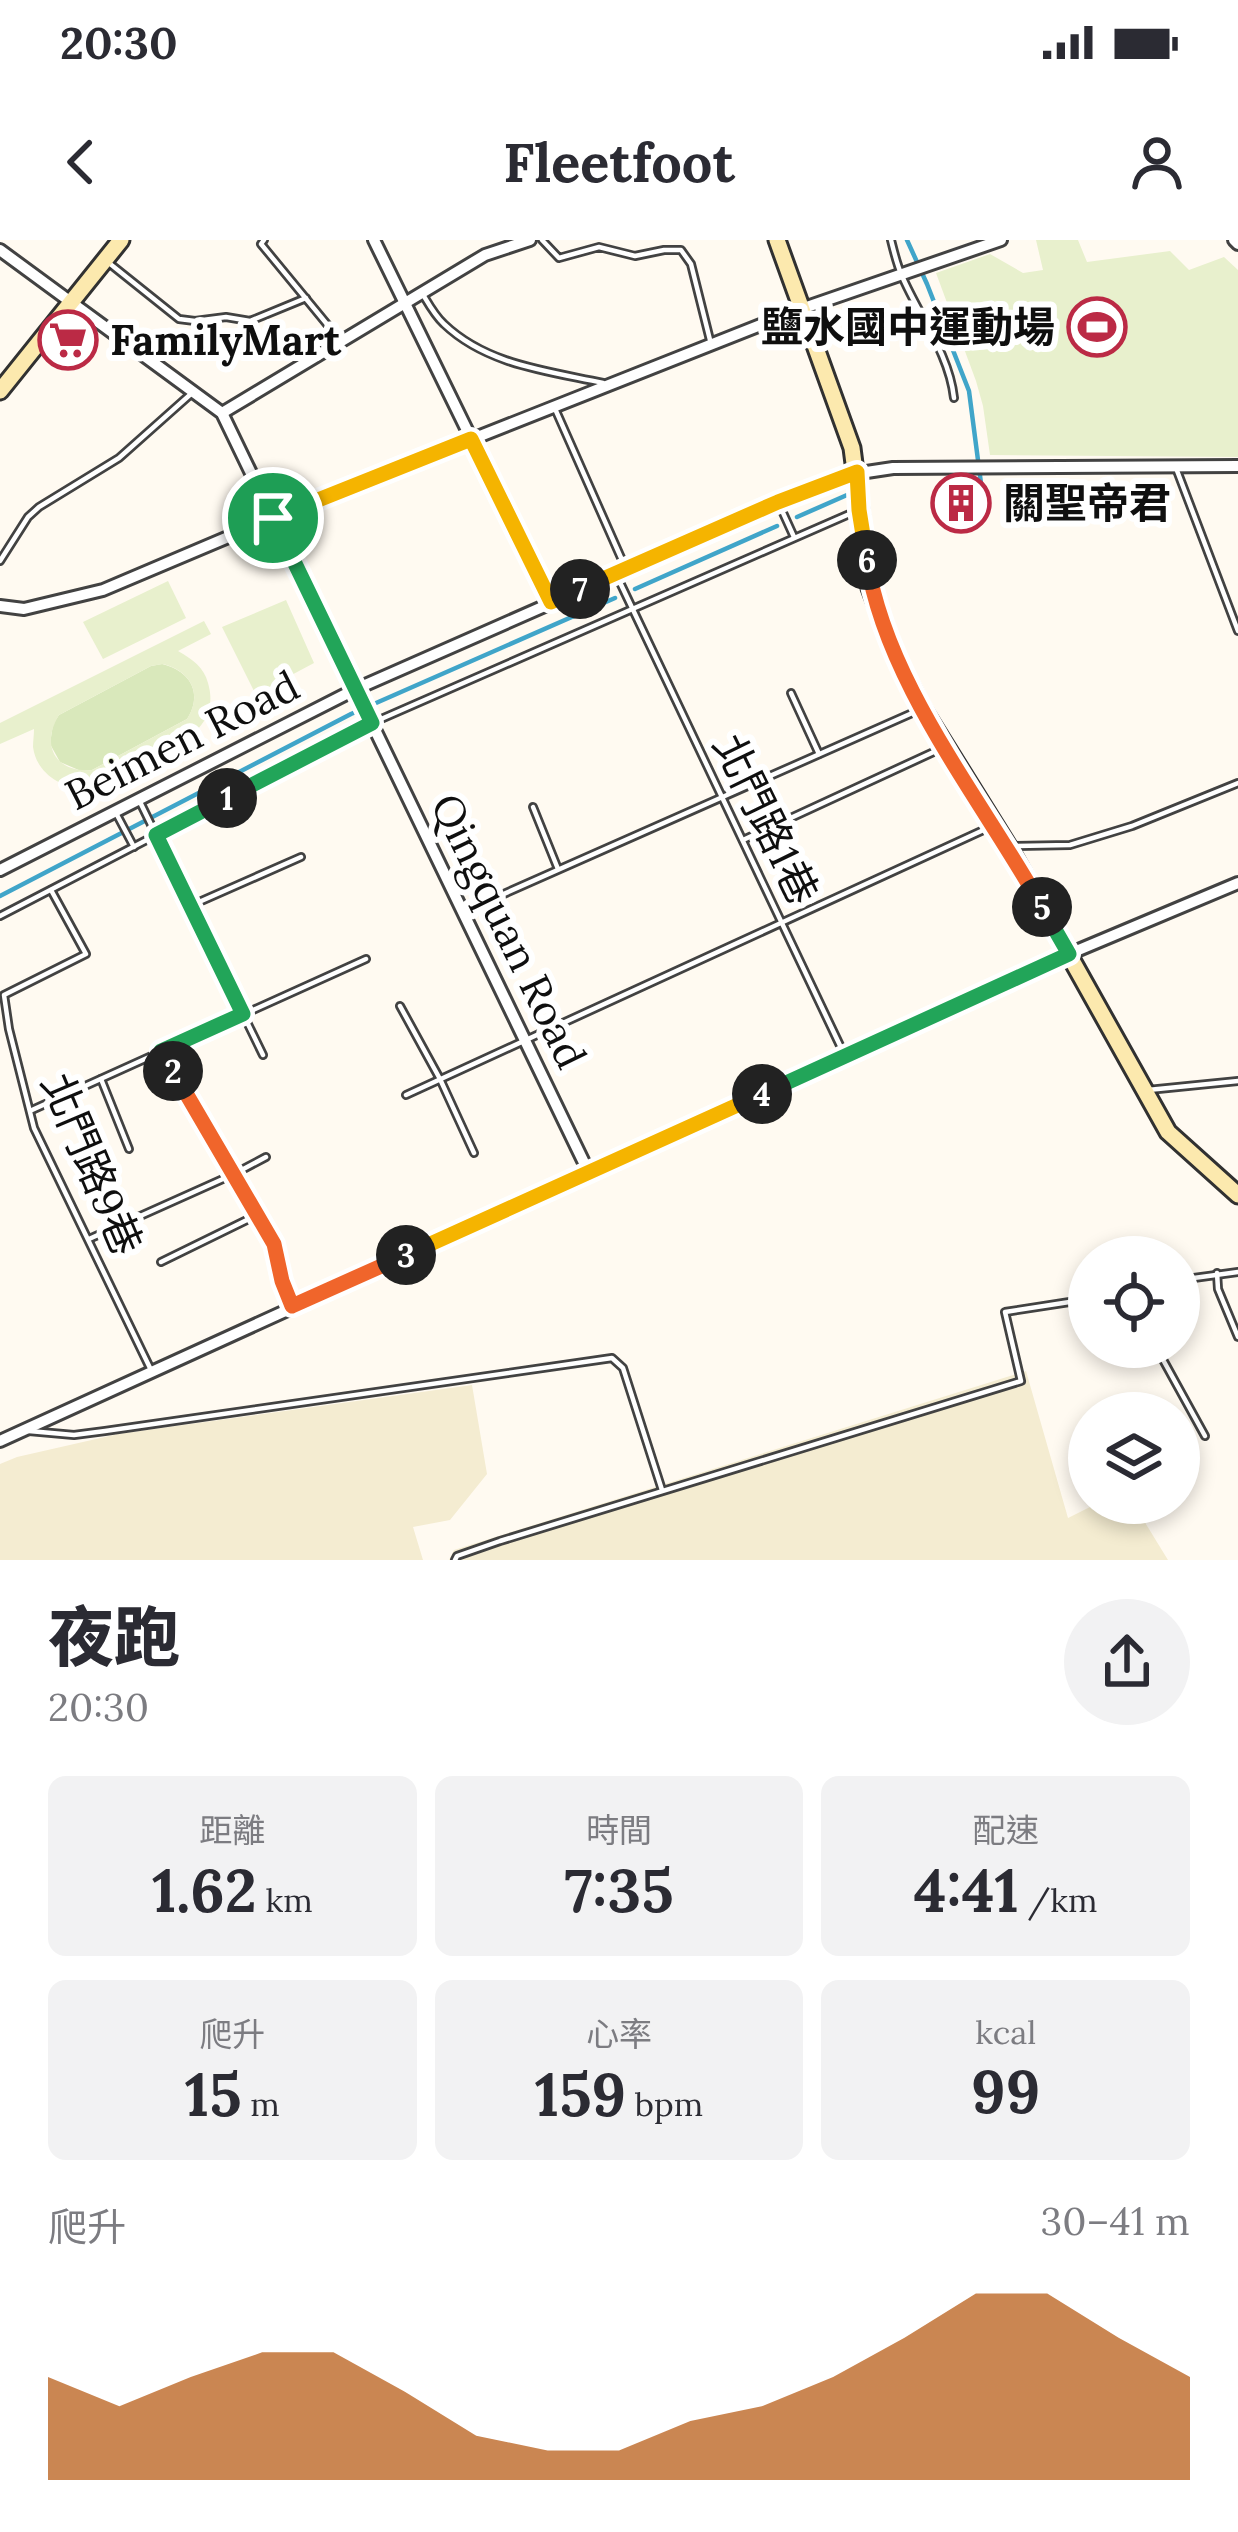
<!DOCTYPE html>
<html lang="zh-TW">
<head>
<meta charset="utf-8">
<style>
  body { margin:0; font-family:Lora,"Noto Sans TC",serif; background:#f2f2f3; color:#2b2b33; height:100vh; display:flex; flex-direction:column; font-size:45px; white-space:nowrap }
  * { box-sizing:border-box; margin:0 }
  p { font-size:39px; color:#7c7c81 }
  .icon { flex:none; width:66px; height:66px; fill:none; stroke:currentColor; stroke-width:2; stroke-linecap:round; stroke-linejoin:round }
  .map { position:relative; height:1320px; overflow:hidden }
  .drawer { display:flex; flex-direction:column; background:#fff; flex:1 }
  .drawer>* { flex:none }
  .fabs { position:absolute; left:1068px; top:996px; display:grid; gap:24px }
  .fabs a { display:grid; place-items:center; width:132px; height:132px; border-radius:50%; background:#fff; box-shadow:0 6px 18px #0003; font-size:60px }
  .pin { position:absolute; display:grid; place-items:center; width:102px; height:102px; color:#fff; margin:-51px; border:6px solid #fff; border-radius:50%; box-shadow:0 3px 12px #0007 }
  .km { position:absolute; width:60px; height:60px; margin:-30px; border-radius:50%; background:#222; color:#fff; font-size:33px; line-height:60px; text-align:center }
  .round { display:grid; place-items:center; flex:none; width:126px; height:126px; border-radius:63px; background:#f2f2f3 }
  .overview { display:flex; align-items:center; justify-content:space-between; height:204px; padding:0 48px }
  h1 { font-size:66px; font-weight:800; line-height:90px }
  .stats { display:grid; grid-template-columns:repeat(3,1fr); gap:18px; height:204px; padding:12px 48px }
  .stats div { display:grid; align-content:center; border-radius:18px; background:#f2f2f3; text-align:center }
  .stats b { font-size:60px; font-weight:800 }
  .stats small { font-size:33px; font-weight:400 }
  .stats p { font-size:33px }
  .chart { height:336px; padding:24px 48px }
  .chart p { display:flex; justify-content:space-between }
  .chart svg { width:100%; height:216px; margin-top:12px; fill:#b45309; opacity:.7 }
  .status { display:flex; justify-content:space-between; align-items:center; height:84px; padding:0 60px; background:#fff; direction:ltr }
  .status svg { height:33px; fill:currentColor }
  header { display:flex; justify-content:space-between; align-items:center; height:156px; padding:0 48px; background:#fff; font-size:54px; font-weight:800 }
  .map>svg:first-child { display:block }
</style>
</head>
<body>
<div class="status"><b>20:30</b><svg viewBox="0 0 49 12"><path d="M0 12V9h3v3zM5 12V6h3v6zM10 12V3h3v9zM15 12V0h3v12zM26 1h20v11H26zM47 4h2v5h-2z"/></svg></div>
<header><svg class="icon" aria-label="back" viewBox="0 0 24 24"><path d="M15 5l-7 7 7 7"/></svg>Fleetfoot<svg class="icon" aria-label="person" viewBox="0 0 24 24"><circle cx="12" cy="8" r="4"/><path d="M4 21q1-7 8-7t8 7"/></svg></header>
<div class="map">
<svg width="1238" height="1320" viewBox="0 0 1238 1320">
  <rect width="100%" height="100%" fill="#fffaf1"/>
  <!-- farmland -->
  <g fill="#f4ecd1">
    <path d="M1026,1131L1068,1278L1098,1263H1133L1168,1320H449L454,1310Z"/>
    <path d="M472,1145L487,1234L450,1280L413,1287L423,1320H0V1224L17,1217L118,1194Z"/>
  </g>
  <!-- green -->
  <path fill="#d9e8bb" d="M162,424C191,431 203,454 187,479L92,530L81,531L60,522L50,504L53,484L59,475L151,426Z"/>
  <!-- pitch -->
  <g fill="#e8f0cd" fill-rule="evenodd">
    <path d="M1036,0H1078L1087,22L1170,11L1189,30L1224,17L1238,30V217L990,215L983,166L976,141L936,33L990,14L1023,33L1043,30Z"/>
    <path d="M168,341L186,378L103,419L83,382Z"/>
    <path d="M286,360L314,423L284,439L292,455L262,467L222,387Z"/>
    <path d="M204,381L211,394L178,411C192,419 204,427 208,443C221,487 179,505 146,521C131,529 113,542 96,546C69,553 37,537 33,507C33,501 34,495 34,489L0,504V483ZM163,424C191,431 203,454 187,479L92,530C56,533 40,506 59,475L151,426Z"/>
  </g>
  <g fill="none" stroke-linecap="round" stroke-linejoin="round">
    <!-- stream -->
    <g stroke="#40a5c9" stroke-width="4.5">
      <path d="M907,0L927,44L969,151L982,251"/>
      <path d="M797,277L847,255"/>
      <path d="M635,349L777,286"/>
      <path d="M0,656L351,474L615,358"/>
    </g>
    <defs>
      <g id="lane">
        <path d="M264,0L261,4L340,100"/>
        <path d="M542,0L559,18L599,7L635,16L664,10H681L691,24L711,104"/>
        <path d="M891,0C894,12 897,25 902,36C919,76 949,113 954,158"/>
        <path d="M109,23L179,79L195,81L226,77L250,81L306,58"/>
        <path d="M422,53C428,63 435,76 444,84C487,125 548,131 603,143"/>
        <path d="M556,171L626,329"/>
        <path d="M1176,228L1238,391"/>
        <path d="M779,264L794,297"/>
        <path d="M0,321L28,277L39,267L119,218L192,153"/>
        <path d="M616,334L845,816"/>
        <path d="M791,453L819,514"/>
        <path d="M141,564L263,815"/>
        <path d="M533,567L558,629"/>
        <path d="M117,575L134,607"/>
        <path d="M743,600L940,509"/>
        <path d="M1015,606L1070,605L1132,586L1238,543"/>
        <path d="M51,650L86,714L4,755L9,789L34,888L151,1130"/>
        <path d="M190,666L301,617"/>
        <path d="M463,672L919,470"/>
        <path d="M0,676L372,483L854,272"/>
        <path d="M400,766L440,839L474,913"/>
        <path d="M161,811L274,1004L282,1041L292,1066"/>
        <path d="M101,839L129,909"/>
        <path d="M1148,850L1238,841"/>
        <path d="M406,855L990,587"/>
        <path d="M32,870L366,719"/>
        <path d="M89,999L234,934L266,917"/>
        <path d="M161,1022L257,975"/>
        <path d="M1217,1033L1218,1049L1238,1097"/>
        <path d="M1179,1040L1238,1032"/>
        <path d="M1156,1107L1205,1196"/>
        <path d="M29,1191L74,1195L105,1191L612,1118L623,1128L662,1250"/>
        <path d="M455,1320L457,1316L500,1301L1021,1141L1005,1072L1089,1059"/>
      </g>
      <g id="street">
        <path d="M374,0L551,362"/>
        <path d="M1234,0L1238,4"/>
        <path d="M0,10L222,173L589,933"/>
        <path d="M222,173L485,15L530,0"/>
        <path d="M0,366L24,369L103,350L273,278L801,69L1001,0"/>
        <path d="M0,630L356,449L840,236L893,228L1238,226"/>
        <path d="M0,1201L1069,714L1238,643"/>
      </g>
      <g id="secondary">
        <path d="M777,0L852,208L870,348L897,419L922,468L1008,606L1168,892L1238,955"/>
        <path d="M0,151L121,0"/>
      </g>
    </defs>
    <!-- lane casing -->
    <use href="#lane" stroke="#424242" stroke-width="10"/>
    <!-- street casing -->
    <use href="#street" stroke="#424242" stroke-width="16"/>
    <!-- secondary casing -->
    <use href="#secondary" stroke="#313131" stroke-width="21"/>
    <!-- lane -->
    <use href="#lane" stroke="#fff" stroke-width="4.5"/>
    <!-- street -->
    <use href="#street" stroke="#fff" stroke-width="10"/>
    <!-- secondary -->
    <use href="#secondary" stroke="#fce9ae" stroke-width="15"/>
  </g>
  <g fill="none" stroke-linecap="round" stroke-linejoin="round">
    <defs>
      <path id="split-1" d="M227,558L372,483L273,278"/>
      <path id="split-2" d="M173,831L161,811L243,774L156,595L227,558"/>
      <path id="split-3" d="M173,831L274,1004L282,1041L292,1066L406,1015"/>
      <path id="split-4" d="M406,1015L762,854"/>
      <path id="split-5" d="M762,854L1069,714L1042,667"/>
      <path id="split-6" d="M867,320C885,442 982,560 1042,667"/>
      <path id="split-7" d="M580,349L778,262L857,232L859,270L867,320"/>
      <path id="split-8" d="M273,278L471,199L551,362L580,349"/>
    </defs>
    <!-- split-1 casing -->
    <use href="#split-1" stroke="#fff" stroke-width="24"/>
    <!-- split-2 casing -->
    <use href="#split-2" stroke="#fff" stroke-width="24"/>
    <!-- split-3 casing -->
    <use href="#split-3" stroke="#fff" stroke-width="24"/>
    <!-- split-4 casing -->
    <use href="#split-4" stroke="#fff" stroke-width="24"/>
    <!-- split-5 casing -->
    <use href="#split-5" stroke="#fff" stroke-width="24"/>
    <!-- split-6 casing -->
    <use href="#split-6" stroke="#fff" stroke-width="24"/>
    <!-- split-7 casing -->
    <use href="#split-7" stroke="#fff" stroke-width="24"/>
    <!-- split-8 casing -->
    <use href="#split-8" stroke="#fff" stroke-width="24"/>
    <!-- split-1 -->
    <use href="#split-1" stroke="#22a559" stroke-width="15"/>
    <!-- split-2 -->
    <use href="#split-2" stroke="#22a559" stroke-width="15"/>
    <!-- split-3 -->
    <use href="#split-3" stroke="#f0652b" stroke-width="15"/>
    <!-- split-4 -->
    <use href="#split-4" stroke="#f5b400" stroke-width="15"/>
    <!-- split-5 -->
    <use href="#split-5" stroke="#22a559" stroke-width="15"/>
    <!-- split-6 -->
    <use href="#split-6" stroke="#f0652b" stroke-width="15"/>
    <!-- split-7 -->
    <use href="#split-7" stroke="#f5b400" stroke-width="15"/>
    <!-- split-8 -->
    <use href="#split-8" stroke="#f5b400" stroke-width="15"/>
  </g>
  <!-- icons -->
  <defs>
    <symbol id="stadium-ring" viewBox="-11 -11 22 22"><circle r="9.5" fill="#fff" stroke="#bb2a45" stroke-width="1.5"/><path d="M0-5a6.5 5 0 1 0 0 10a6.5 5 0 1 0 0-10ZM-3.5-1.8h7v3.6h-7Z" fill="#bb2a45"/></symbol>
    <symbol id="supermarket-ring" viewBox="-11 -11 22 22"><circle r="9.5" fill="#fff" stroke="#bb2a45" stroke-width="1.5"/><path d="M-6-5.5h2.5l.6 2H6L4.5 2H-2.5L-4.4-4H-6ZM-1.5 3.2a1.3 1.3 0 1 0 .1 0ZM3 3.2a1.3 1.3 0 1 0 .1 0Z" fill="#bb2a45"/></symbol>
    <symbol id="building-ring" viewBox="-11 -11 22 22"><circle r="9.5" fill="#fff" stroke="#bb2a45" stroke-width="1.5"/><path d="M-4-6H4V6H1V3H-1V6H-4ZM-2.5-4.3h1.7v1.8h-1.7ZM.8-4.3h1.7v1.8H.8ZM-2.5-1h1.7V.8h-1.7ZM.8-1h1.7V.8H.8Z" fill="#bb2a45"/></symbol>
  </defs>
  <g fill-rule="evenodd">
    <use href="#stadium-ring" x="1064" y="54" width="66" height="66"/>
    <use href="#supermarket-ring" x="35" y="67" width="66" height="66"/>
    <use href="#building-ring" x="928" y="230" width="66" height="66"/>
  </g>
  <g text-anchor="middle" dominant-baseline="central" stroke-width="12" stroke-linejoin="round" paint-order="stroke">
    <!-- poi labels -->
    <g font-size="42" font-weight="bold" fill="#0f0f0f" stroke="#fff" text-anchor="start">
      <text x="1055" y="87" text-anchor="end">鹽水國中運動場</text>
      <text x="110" y="100">FamilyMart</text>
      <text x="1003" y="263">關聖帝君</text>
    </g>
    <!-- street labels -->
    <g font-size="42" fill="#0f0f0f" stroke="#fff">
      <text transform="translate(182 500) rotate(-27)">Beimen Road</text>
      <text transform="translate(766 579) rotate(64)">北門路1巷</text>
      <text transform="translate(509 691) rotate(64)">Qingquan Road</text>
      <text transform="translate(92 924) rotate(67)">北門路9巷</text>
    </g>
  </g>
</svg>
<div class="fabs">
<a><svg class="icon" aria-label="locate" viewBox="0 0 24 24"><circle cx="12" cy="12" r="6"/><path d="M12 2v4M12 18v4M2 12h4M18 12h4"/></svg></a>
<a><svg class="icon" aria-label="layers" viewBox="0 0 24 24"><path d="M12 4l9 5-9 5-9-5zM3 14l9 5 9-5"/></svg></a>
</div>
<div class="pin" style="left:273px;top:278px;background:#1e9e55"><svg class="icon" aria-label="arrive" viewBox="0 0 24 24"><path d="M6 21V4h12l-3 4 3 4H6"/></svg></div>
<b class="km" style="left:227px;top:558px">1</b>
<b class="km" style="left:173px;top:831px">2</b>
<b class="km" style="left:406px;top:1015px">3</b>
<b class="km" style="left:762px;top:854px">4</b>
<b class="km" style="left:1042px;top:667px">5</b>
<b class="km" style="left:867px;top:320px">6</b>
<b class="km" style="left:580px;top:349px">7</b>
</div>
<section class="drawer">
<div class="overview"><div><h1>夜跑</h1><p>20:30</p></div><a class="round"><svg class="icon" aria-label="share" viewBox="0 0 24 24"><path d="M12 15V3M7 8l5-5 5 5M5 13v7h14v-7"/></svg></a></div>
<div class="stats">
<div><p>距離</p><b>1.62<small> km</small></b></div>
<div><p>時間</p><b>7:35</b></div>
<div><p>配速</p><b>4:41<small> /km</small></b></div>
</div>
<div class="stats">
<div><p>爬升</p><b>15<small> m</small></b></div>
<div><p>心率</p><b>159<small> bpm</small></b></div>
<div><p>kcal</p><b>99</b></div>
</div>
<div class="chart"><p><span>爬升</span>30–41 m</p>
<svg viewBox="0 0 160 44" preserveAspectRatio="none"><path d="M0 44V23L10 29L20 23L30 18L40 18L50 26L60 35L70 38L80 38L90 32L100 29L110 23L120 15L130 6L140 6L150 15L160 23V44z"/></svg>
</div>
</section>
</body>
</html>
